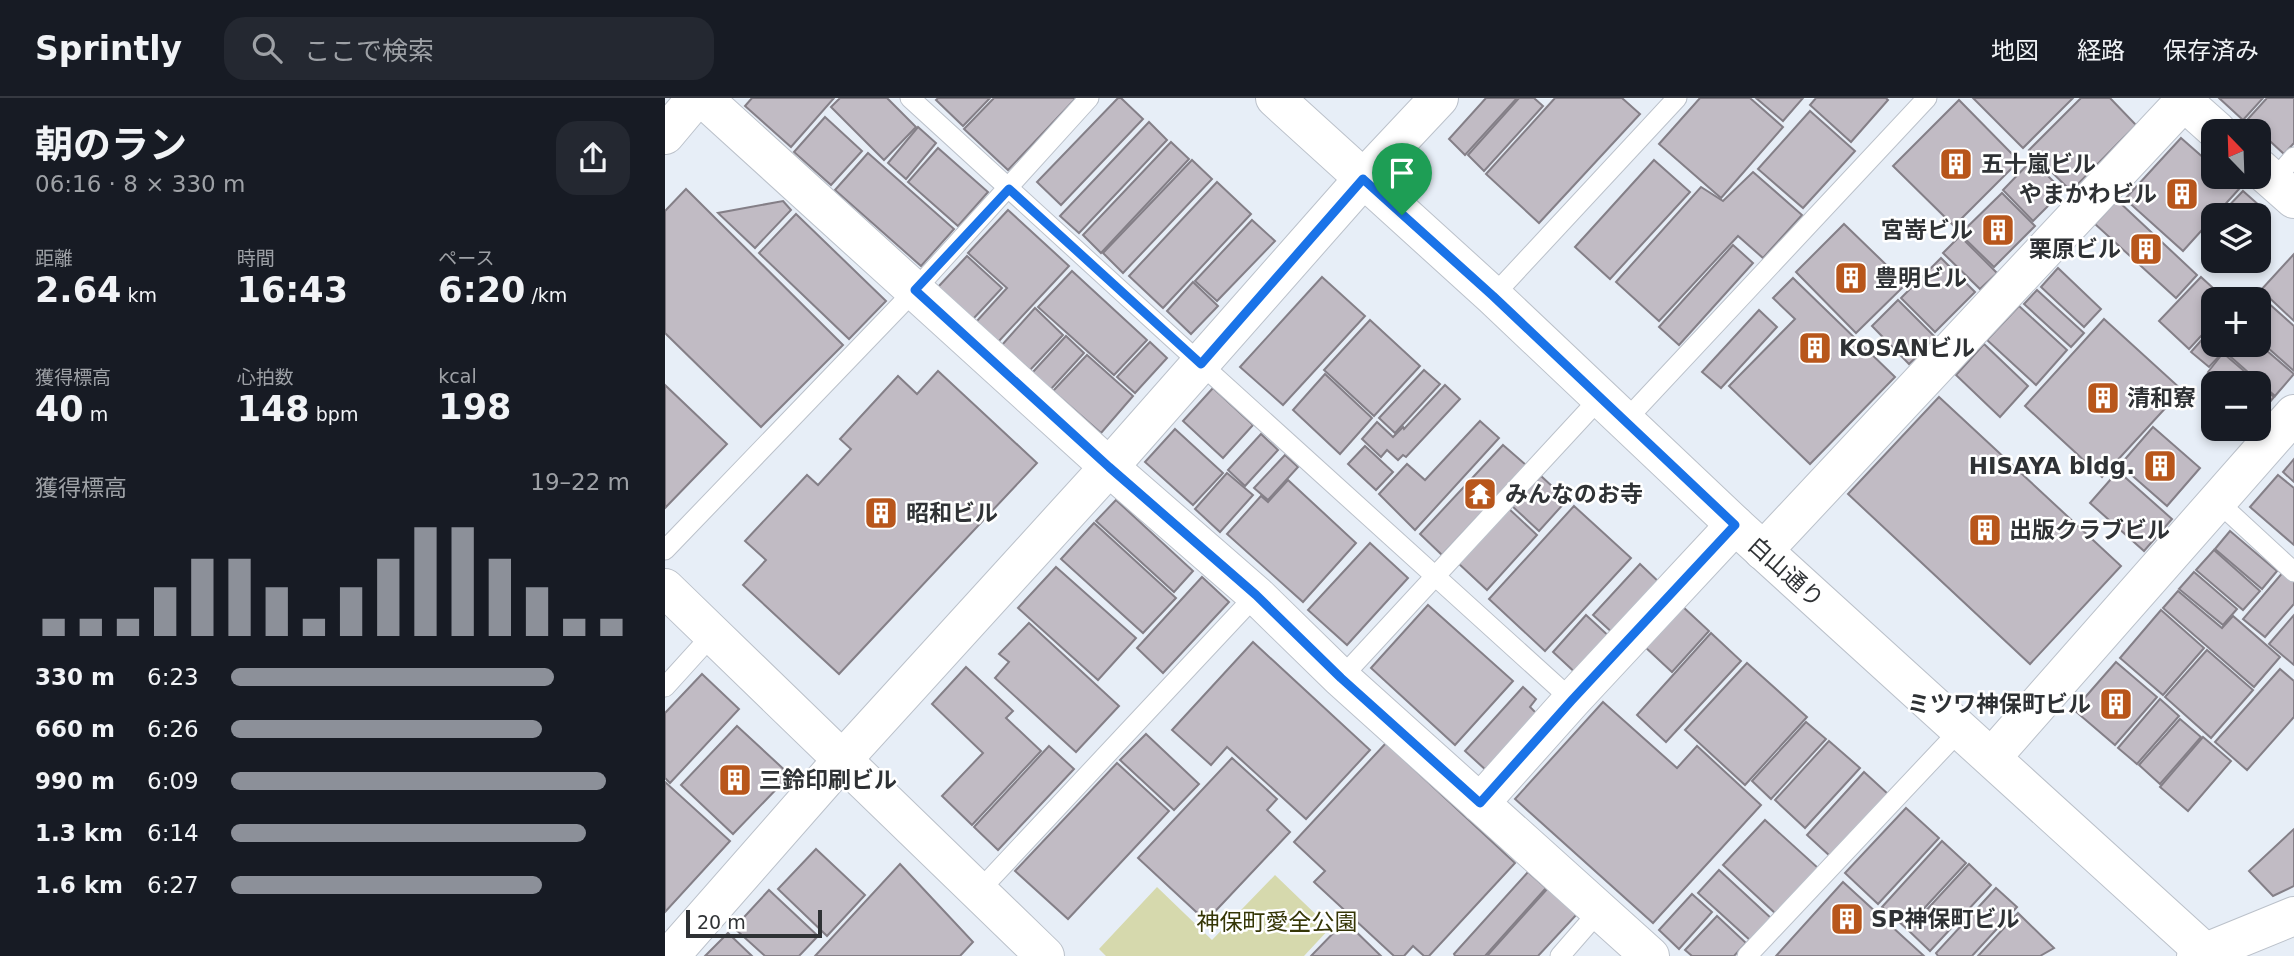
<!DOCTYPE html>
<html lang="ja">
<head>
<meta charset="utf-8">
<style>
  body { margin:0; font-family:"DejaVu Sans","Noto Sans JP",sans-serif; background:#242831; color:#f1f3f6; height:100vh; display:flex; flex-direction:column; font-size:26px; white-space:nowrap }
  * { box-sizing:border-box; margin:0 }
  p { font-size:23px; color:#9ea1a6 }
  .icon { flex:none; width:38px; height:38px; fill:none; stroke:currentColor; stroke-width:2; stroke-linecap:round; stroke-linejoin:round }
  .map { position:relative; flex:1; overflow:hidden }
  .drawer { display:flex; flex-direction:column; background:#171b24; width:665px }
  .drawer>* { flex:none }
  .needle { width:46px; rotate:337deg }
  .fabs { position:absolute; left:1536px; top:21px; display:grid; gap:14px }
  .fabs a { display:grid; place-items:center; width:70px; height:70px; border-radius:14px; background:#171b24; box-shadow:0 4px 10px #0003; font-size:35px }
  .scale { position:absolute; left:21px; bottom:18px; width:136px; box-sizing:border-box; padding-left:7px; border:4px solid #2f3235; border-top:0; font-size:19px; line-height:24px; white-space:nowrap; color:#2f3235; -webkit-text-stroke:5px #fff; paint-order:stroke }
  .pin { position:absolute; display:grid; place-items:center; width:60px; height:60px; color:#fff; margin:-72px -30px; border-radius:50% 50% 50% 0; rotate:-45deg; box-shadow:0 0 7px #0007 }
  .pin .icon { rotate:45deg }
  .round { display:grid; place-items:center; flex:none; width:74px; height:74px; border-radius:21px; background:#242831 }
  .headline { display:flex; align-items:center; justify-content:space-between; height:119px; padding:0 35px }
  h1 { font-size:38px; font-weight:700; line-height:52px }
  .stats { display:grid; grid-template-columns:repeat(3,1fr); gap:10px; height:119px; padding:7px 35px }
  .stats div { display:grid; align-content:center }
  .stats b { font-size:35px; font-weight:700 }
  .stats small { font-size:19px; font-weight:400 }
  .stats p { font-size:19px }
  .chart { height:196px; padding:14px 35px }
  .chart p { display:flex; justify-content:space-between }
  .chart svg { width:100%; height:126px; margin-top:7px; stroke:#8c9099; stroke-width:6 }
  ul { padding:0 35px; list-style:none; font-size:23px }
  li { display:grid; grid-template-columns:112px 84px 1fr; align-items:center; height:52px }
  li i { height:18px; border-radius:9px; background:#8c9099 }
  header { display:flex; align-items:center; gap:42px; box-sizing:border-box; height:98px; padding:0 35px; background:#171b24; border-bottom:2px solid #363941 }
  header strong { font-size:33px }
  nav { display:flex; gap:38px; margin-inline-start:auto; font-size:24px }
  .search { width:490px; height:63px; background:#242831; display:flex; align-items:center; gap:18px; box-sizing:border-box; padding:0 24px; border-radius:21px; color:#9ea1a6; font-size:26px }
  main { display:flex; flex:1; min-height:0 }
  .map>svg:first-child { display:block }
</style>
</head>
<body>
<header>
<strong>Sprintly</strong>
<div class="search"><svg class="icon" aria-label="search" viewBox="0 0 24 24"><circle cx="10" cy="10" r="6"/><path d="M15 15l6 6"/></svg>ここで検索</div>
<nav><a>地図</a><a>経路</a><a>保存済み</a></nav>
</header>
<main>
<section class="drawer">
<div class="headline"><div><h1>朝のラン</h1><p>06:16 · 8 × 330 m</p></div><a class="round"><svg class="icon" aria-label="share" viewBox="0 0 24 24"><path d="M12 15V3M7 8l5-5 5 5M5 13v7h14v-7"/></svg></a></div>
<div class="stats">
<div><p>距離</p><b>2.64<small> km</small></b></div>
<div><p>時間</p><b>16:43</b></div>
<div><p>ペース</p><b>6:20<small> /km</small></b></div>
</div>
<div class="stats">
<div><p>獲得標高</p><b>40<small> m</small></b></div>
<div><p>心拍数</p><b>148<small> bpm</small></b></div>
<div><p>kcal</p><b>198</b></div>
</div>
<div class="chart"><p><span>獲得標高</span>19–22 m</p>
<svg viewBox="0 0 160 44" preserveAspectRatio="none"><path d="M5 44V38M15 44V38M25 44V38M35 44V27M45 44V17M55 44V17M65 44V27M75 44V38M85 44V27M95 44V17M105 44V6M115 44V6M125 44V17M135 44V27M145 44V38M155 44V38"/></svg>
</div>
<ul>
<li><b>330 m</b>6:23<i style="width:81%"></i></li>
<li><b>660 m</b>6:26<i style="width:78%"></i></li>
<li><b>990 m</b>6:09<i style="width:94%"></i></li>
<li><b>1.3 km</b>6:14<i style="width:89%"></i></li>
<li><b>1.6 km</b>6:27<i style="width:78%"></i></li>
</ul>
</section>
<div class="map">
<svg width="1629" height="858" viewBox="0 0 1629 858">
  <rect width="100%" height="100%" fill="#e7eef7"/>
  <!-- green -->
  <path fill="#d6d9ad" d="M610,777L665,830L639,858H441L434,851L492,789L547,842Z"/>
  <!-- building -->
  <g fill="#c1bbc4" stroke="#847f87" stroke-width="2">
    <path d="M87,0H169L126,49L80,8Z"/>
    <path d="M175,0H222L251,29L219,62L166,9Z"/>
    <path d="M273,0H325L298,28L271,2Z"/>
    <path d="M329,0H411L343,72L299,31Z"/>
    <path d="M453,0H456L478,21L396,107L372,84Z"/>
    <path d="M821,0H852L800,57L784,41Z"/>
    <path d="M854,0H869L878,8L819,73L803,57Z"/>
    <path d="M890,0H957L975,16L874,125L821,76Z"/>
    <path d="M1035,0H1085L1118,29L1056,100L994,46Z"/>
    <path d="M1091,0H1138L1118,23Z"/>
    <path d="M1151,0H1221L1223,2L1186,44L1145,7Z"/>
    <path d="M1308,0H1408L1358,50Z"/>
    <path d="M1416,0H1445L1471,27L1406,93L1364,52Z"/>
    <path d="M1554,0H1598L1578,22Z"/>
    <path d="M1602,0H1629V45L1619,56L1582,22Z"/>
    <path d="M1294,2L1354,63L1289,128L1228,68Z"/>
    <path d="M1145,13L1190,53L1138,110L1093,71Z"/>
    <path d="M160,19L197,53L166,87L129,54Z"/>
    <path d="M484,24L502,42L414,135L395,118Z"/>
    <path d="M253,29L271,45L241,81L223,65Z"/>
    <path d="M1516,40L1549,69V79H1560L1574,91L1518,153L1460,101Z"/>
    <path d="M506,44L524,61L436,155L418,137Z"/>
    <path d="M273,50L323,94L293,128L243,84Z"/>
    <path d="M203,55L289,131L256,168L170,92Z"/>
    <path d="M527,62L547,81L458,175L438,155Z"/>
    <path d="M989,62L1025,94L945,181L910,149Z"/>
    <path d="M1367,62L1398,93L1368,123L1338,92Z"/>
    <path d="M1088,74L1137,117L1098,160L1073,138L994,223L951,184L1036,89L1058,103Z"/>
    <path d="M552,84L586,116L498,210L464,178Z"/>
    <path d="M21,91L178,247L96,329L0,235V113Z"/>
    <path d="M1578,93L1604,116L1594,127V117H1555Z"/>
    <path d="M1337,95L1370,128L1329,169L1295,136Z"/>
    <path d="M1452,102L1532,177L1511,200L1430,126Z"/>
    <path d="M118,103L126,112L90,150L53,115Z"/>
    <path d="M343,112L404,168L333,244L311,224L342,190L303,155Z"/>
    <path d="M131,116L221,203L184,241L94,155Z"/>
    <path d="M587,122L610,143L552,203L530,183Z"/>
    <path d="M1179,126L1241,186L1191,235L1131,174Z"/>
    <path d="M1295,138L1332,175L1315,191L1278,155Z"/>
    <path d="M1068,147L1088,165L1014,247L994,229Z"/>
    <path d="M1629,156V223L1596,192Z"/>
    <path d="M302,158L337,190L308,221L273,189Z"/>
    <path d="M1276,160L1310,194L1270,234L1236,200Z"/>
    <path d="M1393,170L1436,211L1419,229L1376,189Z"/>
    <path d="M407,173L482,242L449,277L373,209Z"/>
    <path d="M657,179L700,218L618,307L575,269Z"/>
    <path d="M1536,179L1560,201H1549V224L1524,251L1494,223Z"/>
    <path d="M1128,180L1230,279L1145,366L1064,288L1130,221L1108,200Z"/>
    <path d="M528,184L553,208L526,236L502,213Z"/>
    <path d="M1372,192L1419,235L1406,249L1359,206Z"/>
    <path d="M1592,195L1629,228V273L1594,242V201H1586Z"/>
    <path d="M1233,202L1271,240L1244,266L1207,228Z"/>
    <path d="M1354,208L1402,252L1371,287L1322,242Z"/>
    <path d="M370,210L398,237L365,272L337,247Z"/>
    <path d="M1094,212L1112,229L1056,290L1037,274Z"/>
    <path d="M1439,221L1517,292L1437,379L1360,308Z"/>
    <path d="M705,222L755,268L709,318L659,272Z"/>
    <path d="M1549,228V247L1594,246L1629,276L1610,298L1559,253L1544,269L1526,254Z"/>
    <path d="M401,238L419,255L385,292L367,275Z"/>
    <path d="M485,244L502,260L470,295L452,279Z"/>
    <path d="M1319,246L1363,288L1335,319L1291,277Z"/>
    <path d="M1558,255L1593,285H1556L1543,274Z"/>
    <path d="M422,257L468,298L436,335L388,293Z"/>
    <path d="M759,272L775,286L730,335L714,320Z"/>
    <path d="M273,273L372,365L174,576L78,487L101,462L80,443L142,377L153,387L186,351L175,341L233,278L252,296Z"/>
    <path d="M660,276L707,320L675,356L628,312Z"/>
    <path d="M1594,286L1609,299L1594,317Z"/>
    <path d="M0,287L62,346L0,410Z"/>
    <path d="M780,287L795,301L741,359L738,357L733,362L722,352L716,359L697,341L712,324L728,339L738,329L739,331Z"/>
    <path d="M548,290L588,327L558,360L518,323Z"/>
    <path d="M1274,299L1456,468L1365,566L1183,396Z"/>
    <path d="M815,323L834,340L750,432L714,396L742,366L760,382Z"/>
    <path d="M1488,329L1535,370L1502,408L1455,367Z"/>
    <path d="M510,331L558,375L528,407L480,364Z"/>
    <path d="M596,336L613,352L580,388L563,372Z"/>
    <path d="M838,347L861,367L777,457L755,436Z"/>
    <path d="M700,348L728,374L711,392L683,366Z"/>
    <path d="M620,357L633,369L603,402L589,390Z"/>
    <path d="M1629,361V384L1618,374Z"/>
    <path d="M1453,373L1507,421L1479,453L1425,405Z"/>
    <path d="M562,375L588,397L555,434L530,411Z"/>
    <path d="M1613,377L1629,390V447L1585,409Z"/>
    <path d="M876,378L902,402L874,433L847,408Z"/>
    <path d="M623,382L691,445L638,504L562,436L596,398L603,404Z"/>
    <path d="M451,402L528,473L509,494L431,423Z"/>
    <path d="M909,408L966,460L880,553L824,501Z"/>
    <path d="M843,410L872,437L822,492L793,465Z"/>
    <path d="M429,425L511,500L478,535L396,461Z"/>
    <path d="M1565,433L1612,473L1597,491L1550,451Z"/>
    <path d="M705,445L743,480L682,547L643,512Z"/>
    <path d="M1549,452L1595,493L1578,512L1531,472Z"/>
    <path d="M975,466L997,487L950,537L928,517Z"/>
    <path d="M391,469L471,540L433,582L353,510Z"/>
    <path d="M1619,473L1629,482V506L1600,539L1578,521Z"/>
    <path d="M1529,474L1572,511L1558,527L1514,491Z"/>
    <path d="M537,479L564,504L498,575L472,550Z"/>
    <path d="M1513,493L1557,530L1568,518L1615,559L1589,589L1498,510Z"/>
    <path d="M763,507L848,583L790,647L706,570Z"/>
    <path d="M1017,508L1044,533L1007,574L980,549Z"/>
    <path d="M1496,512L1539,550L1498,597L1455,560Z"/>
    <path d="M921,517L948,542L914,578L888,554Z"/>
    <path d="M1629,517V567L1604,546Z"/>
    <path d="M364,525L454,608L411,654L330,580L344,564L334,556Z"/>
    <path d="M1046,535L1076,563L1001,644L972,617Z"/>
    <path d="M588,544L705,652L641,721L562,649L546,667L507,632Z"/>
    <path d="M1542,552L1588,592L1546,640L1500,599Z"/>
    <path d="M1451,564L1492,599L1450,647L1409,612Z"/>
    <path d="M1082,565L1142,619L1080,687L1020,632Z"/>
    <path d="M301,569L348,613L341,620L376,653L307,727L277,698L318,655L267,606Z"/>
    <path d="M1615,571L1629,583V619L1582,672L1550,644Z"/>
    <path d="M37,576L74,611L5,685L0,680V615Z"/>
    <path d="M858,589L871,601L865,609L873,617L822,673L800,653Z"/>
    <path d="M1495,601L1514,618L1472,666L1453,650Z"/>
    <path d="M938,604L1012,670L1032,648L1096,707L988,825L850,701Z"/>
    <path d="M1515,621L1536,639L1495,686L1474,667Z"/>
    <path d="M1141,624L1161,641L1106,701L1087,683Z"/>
    <path d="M72,628L125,677L68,736L16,687Z"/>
    <path d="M481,636L534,686L509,712L455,662Z"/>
    <path d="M1538,639L1566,663L1523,713L1495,689Z"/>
    <path d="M1164,643L1195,670L1140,730L1110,702Z"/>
    <path d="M721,645L850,765L764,858H759L748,848L739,858H729L649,784L660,773L629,744Z"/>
    <path d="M384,648L409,671L333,752L309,729Z"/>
    <path d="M567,660L612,701L602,712L625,734L541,823L473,760Z"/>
    <path d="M452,665L504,713L403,821L350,773Z"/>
    <path d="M1199,674L1223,696L1165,758L1142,737Z"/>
    <path d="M0,684L65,743L0,814Z"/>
    <path d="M1241,710L1274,740L1213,806L1180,775Z"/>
    <path d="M1100,722L1153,770L1111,816L1058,767Z"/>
    <path d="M1629,731V788L1608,798L1584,773Z"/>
    <path d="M1277,743L1301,765L1241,830L1217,809Z"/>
    <path d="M151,751L200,797L162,838L113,791Z"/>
    <path d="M235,766L308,844L295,858H150Z"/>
    <path d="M1304,766L1326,787L1265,853L1243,832Z"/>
    <path d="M1054,772L1107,821L1086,843L1033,795Z"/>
    <path d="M863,774L881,790L820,858H790L789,856Z"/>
    <path d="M1178,784L1259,858H1111Z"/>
    <path d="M883,790L912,816L873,858H822Z"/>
    <path d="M1331,790L1352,809L1307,858H1273L1271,855Z"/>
    <path d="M104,792L153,838L134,858H100L69,830Z"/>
    <path d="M1027,796L1047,814L1014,851L994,832Z"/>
    <path d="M1353,815L1389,850L1375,858H1313Z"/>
    <path d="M1052,818L1081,845L1069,858H1027L1020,852Z"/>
    <path d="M680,823L716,858H646Z"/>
    <path d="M63,835L87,858H40Z"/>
  </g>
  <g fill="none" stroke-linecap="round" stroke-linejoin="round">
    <defs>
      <g id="lane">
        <path d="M245,0L536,266L907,602"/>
        <path d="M1608,83L1629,59"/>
        <path d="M828,198L1012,0"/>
        <path d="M960,323L1262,0"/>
        <path d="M1552,403L1629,474"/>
        <path d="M0,452L250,192L424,0"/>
        <path d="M676,580L935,300"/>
        <path d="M0,589L48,536"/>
        <path d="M313,794L591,497"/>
        <path d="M895,858L935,812"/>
        <path d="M1082,858L1296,631"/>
      </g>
      <g id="street">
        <path d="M38,0L444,369L591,497L676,580L985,858"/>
        <path d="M1515,0L1552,33"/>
        <path d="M0,37L31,0"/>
        <path d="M1594,70L1629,101"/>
        <path d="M1098,453L1522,0"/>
        <path d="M0,490L380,858"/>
        <path d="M1327,659L1629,316"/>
        <path d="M815,705L907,602L1070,427"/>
        <path d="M5,858L178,661L444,369L698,81L774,0"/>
        <path d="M1531,858L1629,818"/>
      </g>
      <path id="primary" d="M610,0L828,198L1070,427L1544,858"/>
    </defs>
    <!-- lane casing -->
    <use href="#lane" stroke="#bbc1ca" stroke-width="21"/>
    <!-- street casing -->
    <use href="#street" stroke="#bbc1ca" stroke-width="40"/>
    <!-- primary casing -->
    <use href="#primary" stroke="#bbc1ca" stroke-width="40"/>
    <!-- lane -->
    <use href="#lane" stroke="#fff" stroke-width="19"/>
    <!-- street -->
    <use href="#street" stroke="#fff" stroke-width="38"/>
    <!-- primary -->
    <use href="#primary" stroke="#fff" stroke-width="38"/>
  </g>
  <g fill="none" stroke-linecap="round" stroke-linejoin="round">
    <defs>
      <path id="route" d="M698,81L828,198L1070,427L907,602L815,705L676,580L591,497L444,369L250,192L344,91L536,266Z"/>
    </defs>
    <!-- route casing -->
    <use href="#route" stroke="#fff" stroke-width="14"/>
    <!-- route -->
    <use href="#route" stroke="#1a73e8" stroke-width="9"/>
  </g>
  <!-- icons -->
  <defs>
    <symbol id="building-square" viewBox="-11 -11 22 22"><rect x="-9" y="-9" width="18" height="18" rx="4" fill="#b8561b" stroke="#fff"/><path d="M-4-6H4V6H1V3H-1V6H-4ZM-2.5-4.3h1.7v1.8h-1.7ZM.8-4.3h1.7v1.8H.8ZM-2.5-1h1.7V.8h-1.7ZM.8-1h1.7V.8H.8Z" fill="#fff"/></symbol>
    <symbol id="temple-square" viewBox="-11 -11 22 22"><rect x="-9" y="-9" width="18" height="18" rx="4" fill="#b8561b" stroke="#fff"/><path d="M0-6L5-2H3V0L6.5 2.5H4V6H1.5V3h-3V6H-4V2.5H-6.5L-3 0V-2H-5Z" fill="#fff"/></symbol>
  </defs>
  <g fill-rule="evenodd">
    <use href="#building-square" x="1272" y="47" width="38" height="38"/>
    <use href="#building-square" x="1498" y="77" width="38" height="38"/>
    <use href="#building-square" x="1314" y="113" width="38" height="38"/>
    <use href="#building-square" x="1462" y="132" width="38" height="38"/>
    <use href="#building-square" x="1167" y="161" width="38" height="38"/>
    <use href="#building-square" x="1131" y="231" width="38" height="38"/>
    <use href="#building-square" x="1419" y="281" width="38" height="38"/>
    <use href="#building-square" x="1476" y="349" width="38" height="38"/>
    <use href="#temple-square" x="796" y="377" width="38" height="38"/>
    <use href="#building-square" x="197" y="396" width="38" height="38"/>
    <use href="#building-square" x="1301" y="413" width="38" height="38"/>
    <use href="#building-square" x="1432" y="587" width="38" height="38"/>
    <use href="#building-square" x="51" y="663" width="38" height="38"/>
    <use href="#building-square" x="1163" y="802" width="38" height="38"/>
  </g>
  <g text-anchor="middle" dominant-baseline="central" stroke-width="5" stroke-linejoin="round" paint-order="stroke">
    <!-- poi labels -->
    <g font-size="23" font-weight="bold" fill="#2f3235" stroke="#fff" text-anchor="start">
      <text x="1316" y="66">五十嵐ビル</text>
      <text x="1492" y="96" text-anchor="end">やまかわビル</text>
      <text x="1308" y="132" text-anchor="end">宮嵜ビル</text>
      <text x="1456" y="151" text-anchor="end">栗原ビル</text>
      <text x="1210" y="180">豊明ビル</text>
      <text x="1174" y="250">KOSANビル</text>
      <text x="1462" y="300">清和寮</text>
      <text x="1470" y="368" text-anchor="end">HISAYA bldg.</text>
      <text x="840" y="396">みんなのお寺</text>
      <text x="241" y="415">昭和ビル</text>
      <text x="1344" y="432">出版クラブビル</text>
      <text x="1426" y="606" text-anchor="end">ミツワ神保町ビル</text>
      <text x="94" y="682">三鈴印刷ビル</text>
      <text x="1206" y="821">SP神保町ビル</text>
    </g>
    <!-- street labels -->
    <g font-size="23" fill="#2f3235" stroke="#fff">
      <text transform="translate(1121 474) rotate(42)">白山通り</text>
    </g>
    <!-- park labels -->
    <g font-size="23" fill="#353606" stroke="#fff">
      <text x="612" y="824">神保町愛全公園</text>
    </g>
  </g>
</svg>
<div class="fabs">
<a><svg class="needle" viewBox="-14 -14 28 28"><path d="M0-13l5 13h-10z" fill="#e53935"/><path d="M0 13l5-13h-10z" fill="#9ea1a6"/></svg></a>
<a><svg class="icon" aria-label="layers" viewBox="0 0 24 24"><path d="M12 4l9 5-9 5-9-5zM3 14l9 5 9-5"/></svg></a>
<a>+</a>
<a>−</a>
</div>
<div class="scale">20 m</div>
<div class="pin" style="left:737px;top:117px;background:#1e9e55"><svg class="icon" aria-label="arrive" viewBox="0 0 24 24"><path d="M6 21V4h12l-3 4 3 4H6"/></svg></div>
</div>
</main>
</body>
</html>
